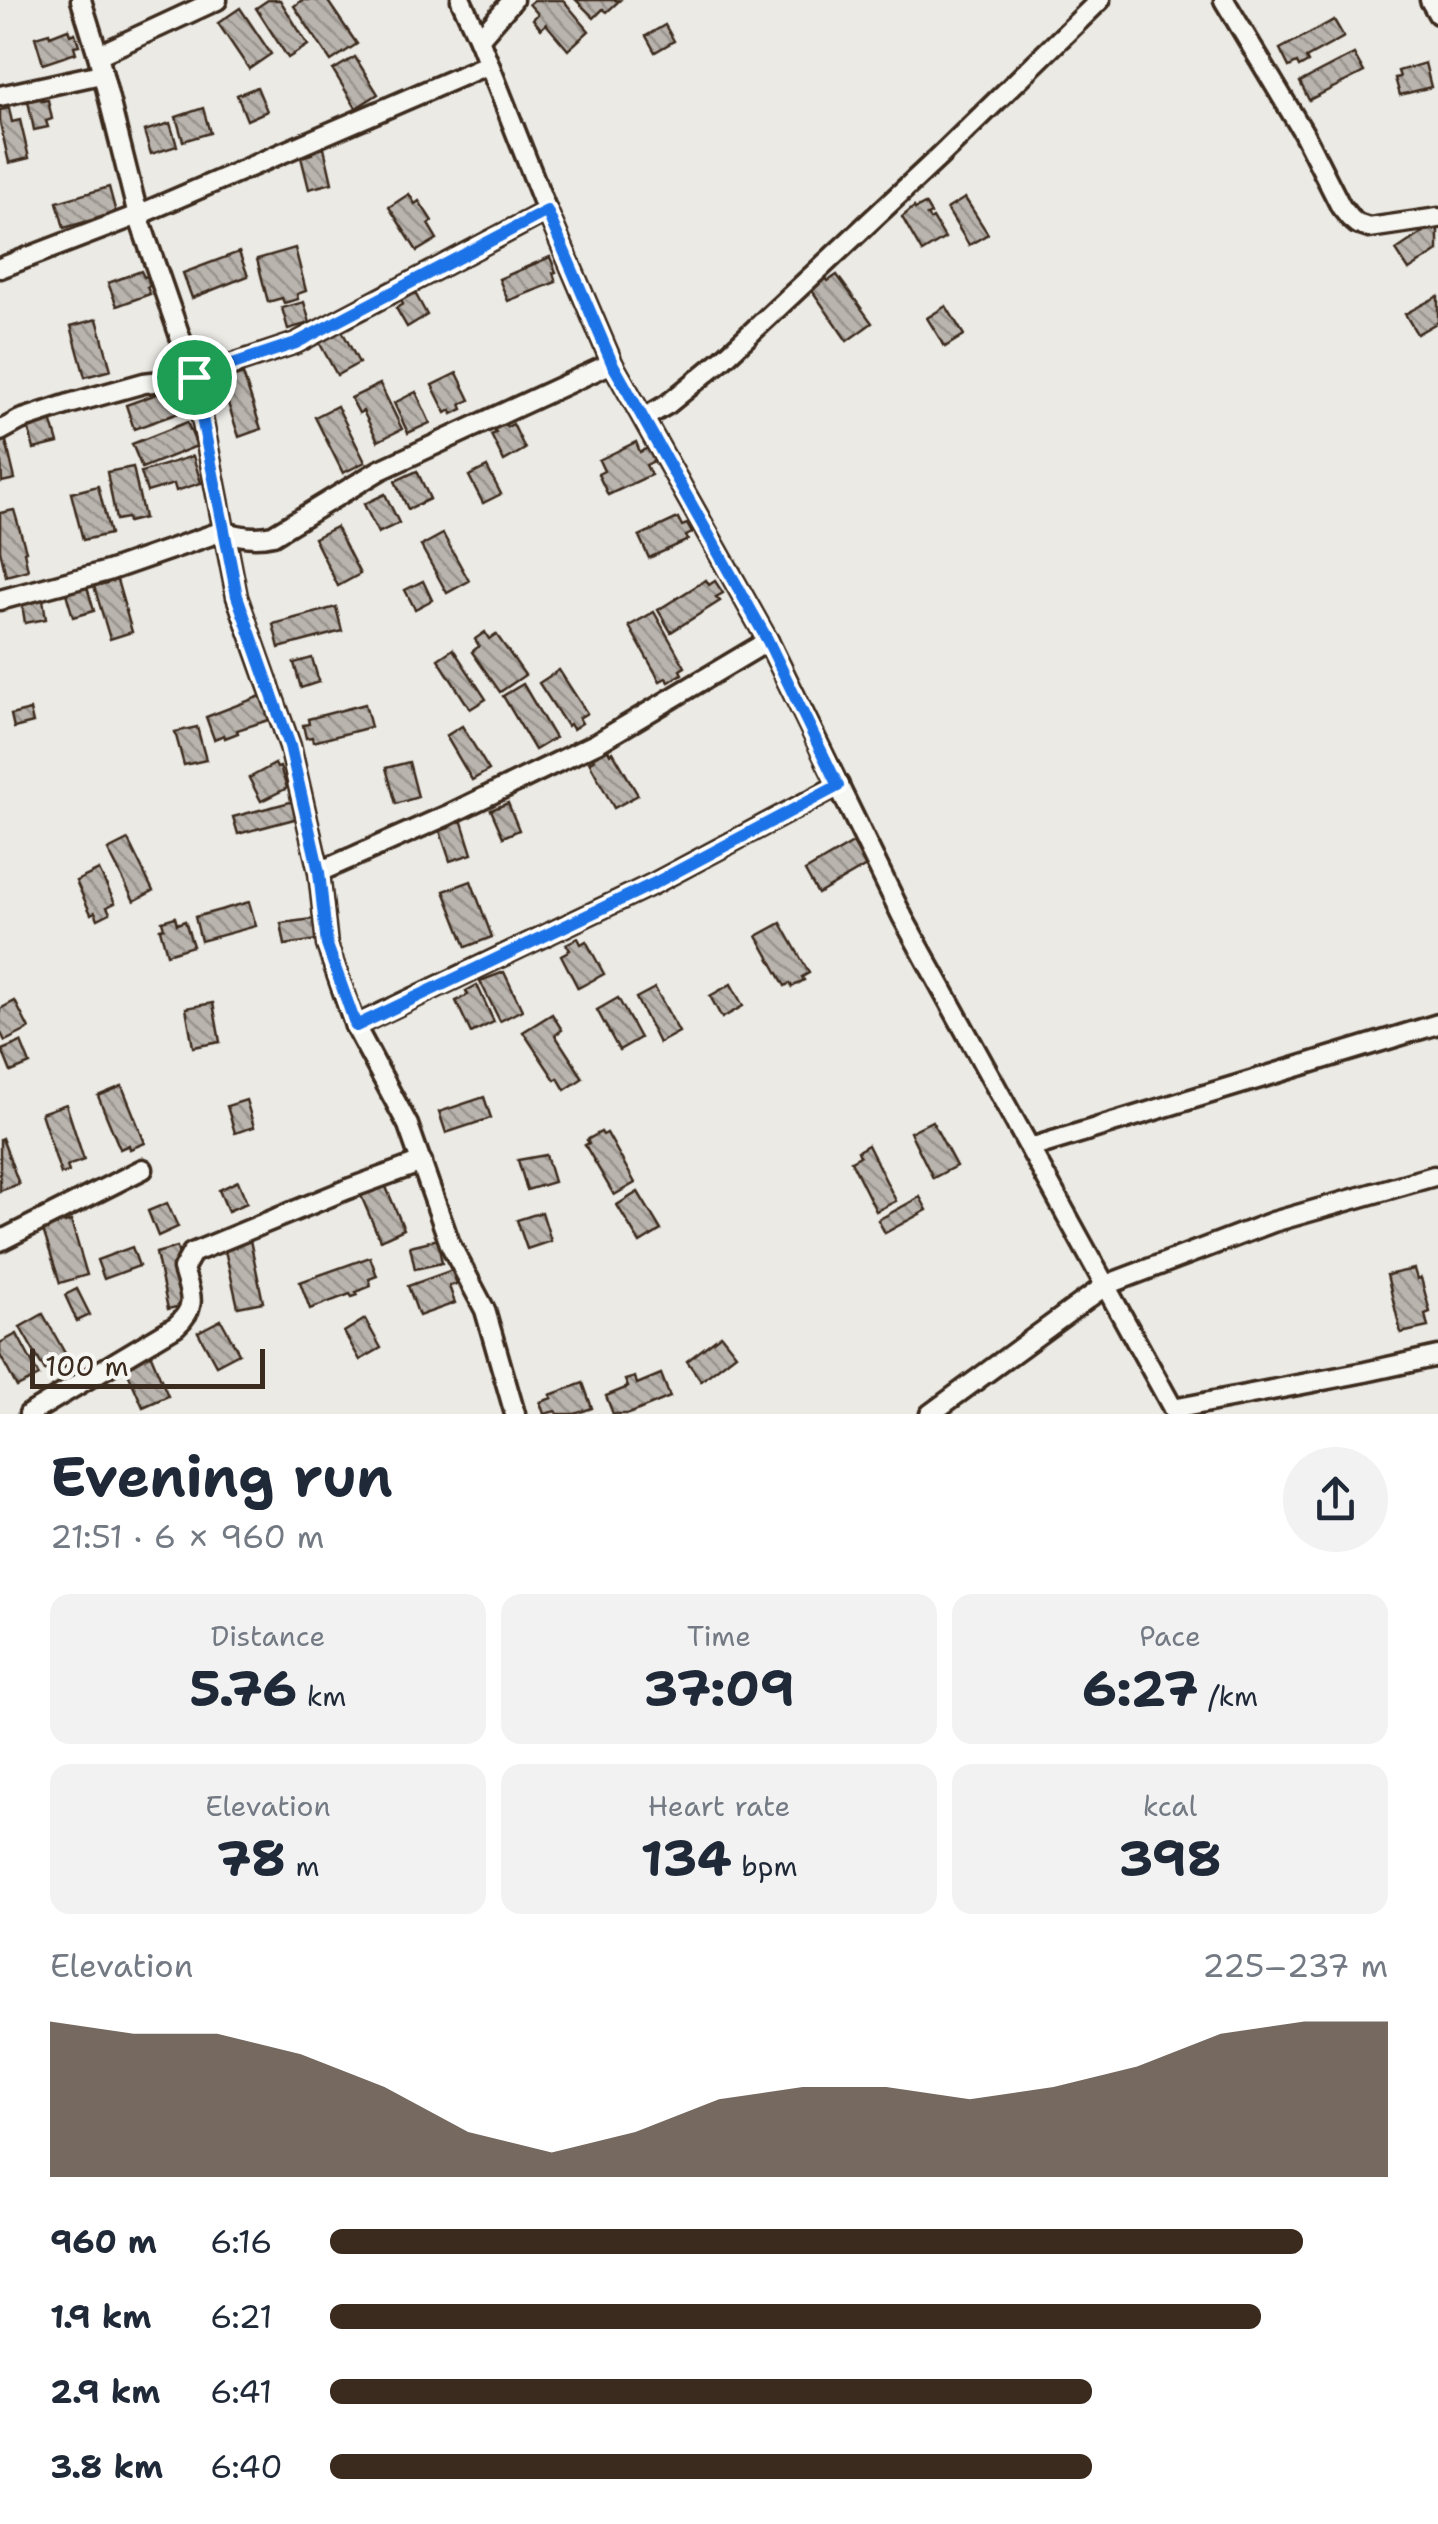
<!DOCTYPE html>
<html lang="en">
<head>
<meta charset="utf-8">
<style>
  body { margin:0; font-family:"Shantell Sans",sans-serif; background:#f2f2f3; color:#1f2937; height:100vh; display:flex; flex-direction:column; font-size:38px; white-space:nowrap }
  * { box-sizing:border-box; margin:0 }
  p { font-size:32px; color:#747a83 }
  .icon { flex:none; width:55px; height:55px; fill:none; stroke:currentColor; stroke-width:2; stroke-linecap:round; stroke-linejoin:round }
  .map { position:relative; height:1414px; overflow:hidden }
  .details { display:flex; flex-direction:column; background:#fff; flex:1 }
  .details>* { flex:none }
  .scale { position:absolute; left:30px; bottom:25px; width:235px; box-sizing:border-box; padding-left:10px; border:5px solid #3b2a1e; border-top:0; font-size:28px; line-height:35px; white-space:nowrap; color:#3b2a1e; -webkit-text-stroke:8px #f6f6f2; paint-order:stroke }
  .pin { position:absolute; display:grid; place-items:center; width:85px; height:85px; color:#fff; margin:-42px; border:5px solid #fff; border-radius:50%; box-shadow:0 2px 10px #0007 }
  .round { display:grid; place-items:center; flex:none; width:105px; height:105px; border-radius:52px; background:#f2f2f3 }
  .summary { display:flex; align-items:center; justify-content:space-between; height:170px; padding:0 50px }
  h1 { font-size:55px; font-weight:700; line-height:75px }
  .metrics { display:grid; grid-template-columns:repeat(3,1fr); gap:15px; height:170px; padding:10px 50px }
  .metrics div { display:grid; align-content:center; border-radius:20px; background:#f2f2f3; text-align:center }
  .metrics b { font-size:50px; font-weight:700 }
  .metrics small { font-size:28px; font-weight:400 }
  .metrics p { font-size:28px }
  .chart { height:280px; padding:20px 50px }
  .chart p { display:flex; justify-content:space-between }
  .chart svg { width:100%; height:180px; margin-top:10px; fill:#3b2a1e; opacity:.7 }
  ul { padding:0 50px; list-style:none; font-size:32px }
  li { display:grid; grid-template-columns:160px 120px 1fr; align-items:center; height:75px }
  li i { height:25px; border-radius:12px; background:#3b2a1e }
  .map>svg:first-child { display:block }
</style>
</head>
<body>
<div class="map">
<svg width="1438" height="1414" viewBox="0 0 1438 1414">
  <defs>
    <pattern id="building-back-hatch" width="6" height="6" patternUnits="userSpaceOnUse" patternTransform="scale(2.5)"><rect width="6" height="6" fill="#bab4ae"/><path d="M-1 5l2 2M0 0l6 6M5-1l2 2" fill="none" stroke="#98938d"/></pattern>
  </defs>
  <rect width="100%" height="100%" fill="#ebeae5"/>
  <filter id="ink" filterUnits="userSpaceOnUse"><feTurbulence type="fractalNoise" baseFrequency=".01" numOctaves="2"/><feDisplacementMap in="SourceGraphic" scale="20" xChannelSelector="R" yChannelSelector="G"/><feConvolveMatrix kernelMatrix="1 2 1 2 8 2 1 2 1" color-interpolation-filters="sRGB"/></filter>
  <g filter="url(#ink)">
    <!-- building -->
    <g fill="url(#building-back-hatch)" stroke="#3b2a1e" stroke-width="2.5">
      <path d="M268,0H280L308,45L288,58L256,8Z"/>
      <path d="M302,0H327L357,44L331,61L294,6Z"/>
      <path d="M534,0H563L589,31L568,50L546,24L541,29L533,19L538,14L529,4Z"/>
      <path d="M576,0H620L607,12L603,9L594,18Z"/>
      <path d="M240,8L271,54L249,69L218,23Z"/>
      <path d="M1334,20L1344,37L1306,58L1308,62L1299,67L1297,63L1289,67L1280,49Z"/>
      <path d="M665,25L674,41L655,52L646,36Z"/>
      <path d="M68,29L70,35L75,33L79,45L74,46L76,53L43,64L35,37L49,33L50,36Z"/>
      <path d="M1354,54L1364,72L1309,100L1300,82Z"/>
      <path d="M355,57L378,94L356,108L333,70Z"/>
      <path d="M1425,63L1431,87L1400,95L1395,78L1400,77L1398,71Z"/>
      <path d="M257,87L267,111L247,120L237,95Z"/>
      <path d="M41,98L42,101L48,100L52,119L46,121L48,127L34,130L28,101Z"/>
      <path d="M9,108L12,122L20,120L29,158L9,163L0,123V110Z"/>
      <path d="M203,108L210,133L183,141L176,117Z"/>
      <path d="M170,123L177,146L151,154L144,131Z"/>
      <path d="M324,148L332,183L309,189L301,157L312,154L311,151Z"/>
      <path d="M109,187L116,213L64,228L57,202Z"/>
      <path d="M409,194L415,204L419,201L432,221L428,224L437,239L417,251L389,207Z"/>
      <path d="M965,198L988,234L969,245L947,209Z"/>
      <path d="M925,204L931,214L927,216L930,220L933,218L945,238L922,252L902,217L914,207L915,209Z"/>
      <path d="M1435,224L1438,229V251L1409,270L1396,250Z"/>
      <path d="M295,248L306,291L297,294L298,299L284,303L282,298L268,302L257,259Z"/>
      <path d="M239,252L248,276L192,298L183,273Z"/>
      <path d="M550,257L556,272L553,273L556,282L508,301L499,279Z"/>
      <path d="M141,271L144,277L147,276L150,286L147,287L150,294L117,306L108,283Z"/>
      <path d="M837,275L872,323L847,341L811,289L826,278L828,281Z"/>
      <path d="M414,291L427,315L407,327L396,308L403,304L400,298Z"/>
      <path d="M1438,296V322L1417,334L1405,314Z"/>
      <path d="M304,302L310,323L288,329L282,308Z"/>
      <path d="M946,306L964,335L945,347L927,318Z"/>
      <path d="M97,319L111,370L85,377L71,326Z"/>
      <path d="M341,329L359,363L337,375L319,342Z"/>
      <path d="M457,373L470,400L461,404L463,409L452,414L451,410L446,413L432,385Z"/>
      <path d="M243,374L261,429L239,437L221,382Z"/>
      <path d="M380,384L402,429L378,441L363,411L359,413L351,398Z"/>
      <path d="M182,385L190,409L134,429L126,405Z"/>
      <path d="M416,392L430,423L408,433L394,403Z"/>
      <path d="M337,406L365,462L343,473L315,417Z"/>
      <path d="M49,412L58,443L34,449L26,419Z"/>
      <path d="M187,422L197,446L142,468L132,444Z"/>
      <path d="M505,423L507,427L513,424L525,449L504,461L491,435L496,433L493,428Z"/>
      <path d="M5,437L15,479L2,482L0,438Z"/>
      <path d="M636,442L640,452L648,448L654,461L646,465L651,475L608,495L598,474L604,471L599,460Z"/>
      <path d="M193,456L201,483L176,491L174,484L147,492L141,472Z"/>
      <path d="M133,467L144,518L128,522L127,518L116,520L107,472Z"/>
      <path d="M487,467L501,494L483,503L469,476Z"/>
      <path d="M417,471L430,499L408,509L395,481Z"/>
      <path d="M98,486L110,534L83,540L71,493Z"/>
      <path d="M385,494L399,523L378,533L364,504Z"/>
      <path d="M14,510L26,551L24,552L28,570L6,576L0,550V513Z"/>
      <path d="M678,518L682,526L687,524L692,533L686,536L688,540L649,558L639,536Z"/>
      <path d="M336,527L360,574L338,586L314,538Z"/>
      <path d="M443,534L469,581L447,593L421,546Z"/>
      <path d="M117,580L132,632L110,639L94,586Z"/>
      <path d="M706,580L709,585L715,581L723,593L716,597L720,601L671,632L658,610Z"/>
      <path d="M423,581L432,600L415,609L405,590Z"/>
      <path d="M87,587L94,611L73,617L66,593Z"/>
      <path d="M42,593L46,619L25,623L21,597Z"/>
      <path d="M336,607L342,631L279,648L273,624Z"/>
      <path d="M654,612L685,667L680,670L682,674L669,682L666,678L660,681L629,626Z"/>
      <path d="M485,632L489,639L496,634L525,675L500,692L472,652L479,646L475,639Z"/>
      <path d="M453,649L486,699L470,709L438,659Z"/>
      <path d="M312,658L319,682L301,688L294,663Z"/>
      <path d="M559,670L587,713L579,718L582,723L573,729L570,724L567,726L539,683Z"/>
      <path d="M523,684L555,738L535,750L503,696Z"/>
      <path d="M263,695L272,719L237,730L238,733L225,738L224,735L214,739L206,717Z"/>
      <path d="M365,704L371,727L313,742L312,737L306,738L303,725L309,724L308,719Z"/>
      <path d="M30,710L33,723L14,728L11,715Z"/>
      <path d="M462,726L489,770L472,780L446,736Z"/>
      <path d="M197,727L206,760L184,765L175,732Z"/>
      <path d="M607,748L610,754L613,752L638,795L614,808L589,762L594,760L592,756Z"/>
      <path d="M409,762L418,797L396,804L386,768Z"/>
      <path d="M275,764L277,768L280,767L287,788L261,801L249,778Z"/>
      <path d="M294,801L298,818L238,834L233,817Z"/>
      <path d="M508,803L519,830L503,837L491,810Z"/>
      <path d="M461,819L472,854L450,861L440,831L449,828L448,823Z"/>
      <path d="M128,840L153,891L134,901L108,850Z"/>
      <path d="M853,843L866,866L818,894L805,871Z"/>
      <path d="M99,870L115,903L107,907L110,913L98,919L95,912L91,914L76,881Z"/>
      <path d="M471,881L492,937L466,947L444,891Z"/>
      <path d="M249,902L256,926L201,941L195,917Z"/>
      <path d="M175,917L177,924L185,921L193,946L167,954L160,929L164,928L162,921Z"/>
      <path d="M314,919L317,940L285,945L281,923Z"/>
      <path d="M781,923L809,973L802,977L804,980L792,987L790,983L785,986L757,936Z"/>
      <path d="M578,938L581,944L586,941L604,974L578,988L561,955L570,950L566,944Z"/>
      <path d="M504,972L522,1010L500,1021L480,981Z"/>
      <path d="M731,984L743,1006L722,1018L710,996Z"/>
      <path d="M477,985L494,1022L471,1033L456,1001L468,995L466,991Z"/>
      <path d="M655,988L679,1032L659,1043L636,998Z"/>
      <path d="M618,998L640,1038L619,1050L597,1010Z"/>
      <path d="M15,1001L29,1029L5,1041L0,1031V1009Z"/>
      <path d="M213,1003L220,1042L193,1047L186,1008Z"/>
      <path d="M552,1014L562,1030L555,1035L583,1078L565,1090L558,1078L555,1080L523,1032Z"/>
      <path d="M21,1042L30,1064L11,1072L2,1050Z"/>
      <path d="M122,1086L145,1143L130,1149L129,1145L120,1149L98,1096Z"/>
      <path d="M484,1097L491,1118L446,1133L439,1112Z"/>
      <path d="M246,1100L254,1127L235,1133L227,1106Z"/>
      <path d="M66,1104L84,1160L67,1166L69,1172L61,1174L41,1113Z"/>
      <path d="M932,1121L956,1166L933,1178L910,1132Z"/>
      <path d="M601,1132L603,1135L607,1133L635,1183L614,1195L585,1145L589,1143L587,1140Z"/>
      <path d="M2,1138L19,1184L0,1191V1139Z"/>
      <path d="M868,1145L896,1201L876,1211L851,1161L860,1156L858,1151Z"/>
      <path d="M546,1155L554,1182L527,1190L518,1160Z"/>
      <path d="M383,1180L404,1229L380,1240L359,1191Z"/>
      <path d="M238,1181L247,1203L228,1211L219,1190Z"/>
      <path d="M638,1192L661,1230L640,1243L617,1205Z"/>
      <path d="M920,1197L927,1210L885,1233L878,1220Z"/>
      <path d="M167,1203L178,1227L158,1236L148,1211Z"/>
      <path d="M542,1212L551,1241L527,1249L517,1220Z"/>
      <path d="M64,1219L65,1223L71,1221L87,1275L60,1283L43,1230L54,1226L53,1222Z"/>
      <path d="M443,1238L446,1252L440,1253L442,1263L415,1269L410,1246Z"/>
      <path d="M250,1240L263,1302L238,1307L224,1246Z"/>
      <path d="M132,1247L139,1266L104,1279L97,1260Z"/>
      <path d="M177,1247L189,1304L168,1309L156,1253Z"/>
      <path d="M370,1257L377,1276L369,1279L371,1286L356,1292L358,1295L352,1297L350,1294L310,1309L300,1282Z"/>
      <path d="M1414,1269L1417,1279L1421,1278L1430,1312L1425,1314L1428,1327L1401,1333L1387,1275Z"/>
      <path d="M452,1270L457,1284L449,1286L455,1303L419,1316L408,1286Z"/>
      <path d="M77,1289L90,1315L77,1321L65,1295Z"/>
      <path d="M43,1314L71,1364L55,1373L52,1367L45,1371L20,1327Z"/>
      <path d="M365,1319L381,1348L360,1360L344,1332Z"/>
      <path d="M221,1320L239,1353L216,1365L198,1332Z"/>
      <path d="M17,1334L39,1376L17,1387L0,1355V1343Z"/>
      <path d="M721,1335L736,1354L701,1381L687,1361Z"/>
      <path d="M150,1353L168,1396L143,1407L124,1364Z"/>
      <path d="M661,1374L670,1397L629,1414H613L606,1396L628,1387L625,1380L635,1377L637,1384Z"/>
      <path d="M583,1383L592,1408L575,1414H557L556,1411L544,1414L540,1402L552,1398L550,1395Z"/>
    </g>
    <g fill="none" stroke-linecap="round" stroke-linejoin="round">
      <defs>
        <g id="street">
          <path d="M81,0L98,55L138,215L194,377L237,597L290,746L319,872L327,945L355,1026L408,1125L450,1244L485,1310L515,1414"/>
          <path d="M461,0L479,39L547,211L612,363L768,641L903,918L1176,1414"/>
          <path d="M1224,0L1303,132L1341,207L1350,218L1357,224L1369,228L1438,218"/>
          <path d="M1430,0L1438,14"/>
          <path d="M479,39L513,0"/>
          <path d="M98,55L217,0"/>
          <path d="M0,96L101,74"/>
          <path d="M0,268L138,215L489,64"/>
          <path d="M644,418L668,404L723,359L939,157L1100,0"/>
          <path d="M0,431L20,420L69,404L144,383L194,377L296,343L547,211"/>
          <path d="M0,600L108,571L223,531C240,537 256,539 273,535L380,470L612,363"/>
          <path d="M319,872L448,815L597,743L768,641"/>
          <path d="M355,1026L653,884L839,785"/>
          <path d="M1030,1148L1438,1024"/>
          <path d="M0,1241L143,1169"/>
          <path d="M1173,1409L1365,1372L1438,1356"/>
          <path d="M29,1414L176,1326C198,1306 191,1296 183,1269L192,1253L348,1189L422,1162"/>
          <path d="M930,1414L1106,1285L1273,1222L1434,1176"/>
        </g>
      </defs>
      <!-- street casing -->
      <use href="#street" stroke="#3b2a1e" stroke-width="25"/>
      <!-- street -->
      <use href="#street" stroke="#f6f6f2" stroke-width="18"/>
    </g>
  </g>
  <g fill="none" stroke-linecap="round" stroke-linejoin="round" filter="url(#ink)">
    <defs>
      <path id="route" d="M547,211L612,363L768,641L838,786L653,884L356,1026L327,945L319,872L290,746L237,596L194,377L296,343Z"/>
    </defs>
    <!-- route casing -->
    <use href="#route" stroke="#fff" stroke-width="20"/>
    <!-- route -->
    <use href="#route" stroke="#1a73e8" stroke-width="12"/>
  </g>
</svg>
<div class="scale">100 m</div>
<div class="pin" style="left:194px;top:377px;background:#1e9e55"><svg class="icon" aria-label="arrive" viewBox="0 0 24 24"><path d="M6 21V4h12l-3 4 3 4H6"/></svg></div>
</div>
<section class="details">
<div class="summary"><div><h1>Evening run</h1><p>21:51 · 6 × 960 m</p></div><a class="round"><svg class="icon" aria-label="share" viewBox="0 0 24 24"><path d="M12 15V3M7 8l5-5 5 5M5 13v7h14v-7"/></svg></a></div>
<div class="metrics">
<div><p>Distance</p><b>5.76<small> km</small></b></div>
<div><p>Time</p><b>37:09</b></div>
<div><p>Pace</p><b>6:27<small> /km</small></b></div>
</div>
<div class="metrics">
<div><p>Elevation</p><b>78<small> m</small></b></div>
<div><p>Heart rate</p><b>134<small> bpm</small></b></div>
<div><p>kcal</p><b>398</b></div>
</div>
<div class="chart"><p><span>Elevation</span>225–237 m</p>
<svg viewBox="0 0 160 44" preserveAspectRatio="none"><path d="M0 44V6L10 9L20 9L30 14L40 22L50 33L60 38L70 33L80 25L90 22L100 22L110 25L120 22L130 17L140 9L150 6L160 6V44z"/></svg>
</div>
<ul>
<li><b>960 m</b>6:16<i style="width:92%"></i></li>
<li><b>1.9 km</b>6:21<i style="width:88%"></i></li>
<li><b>2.9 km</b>6:41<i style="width:72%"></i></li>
<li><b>3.8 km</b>6:40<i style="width:72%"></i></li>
</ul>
</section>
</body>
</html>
